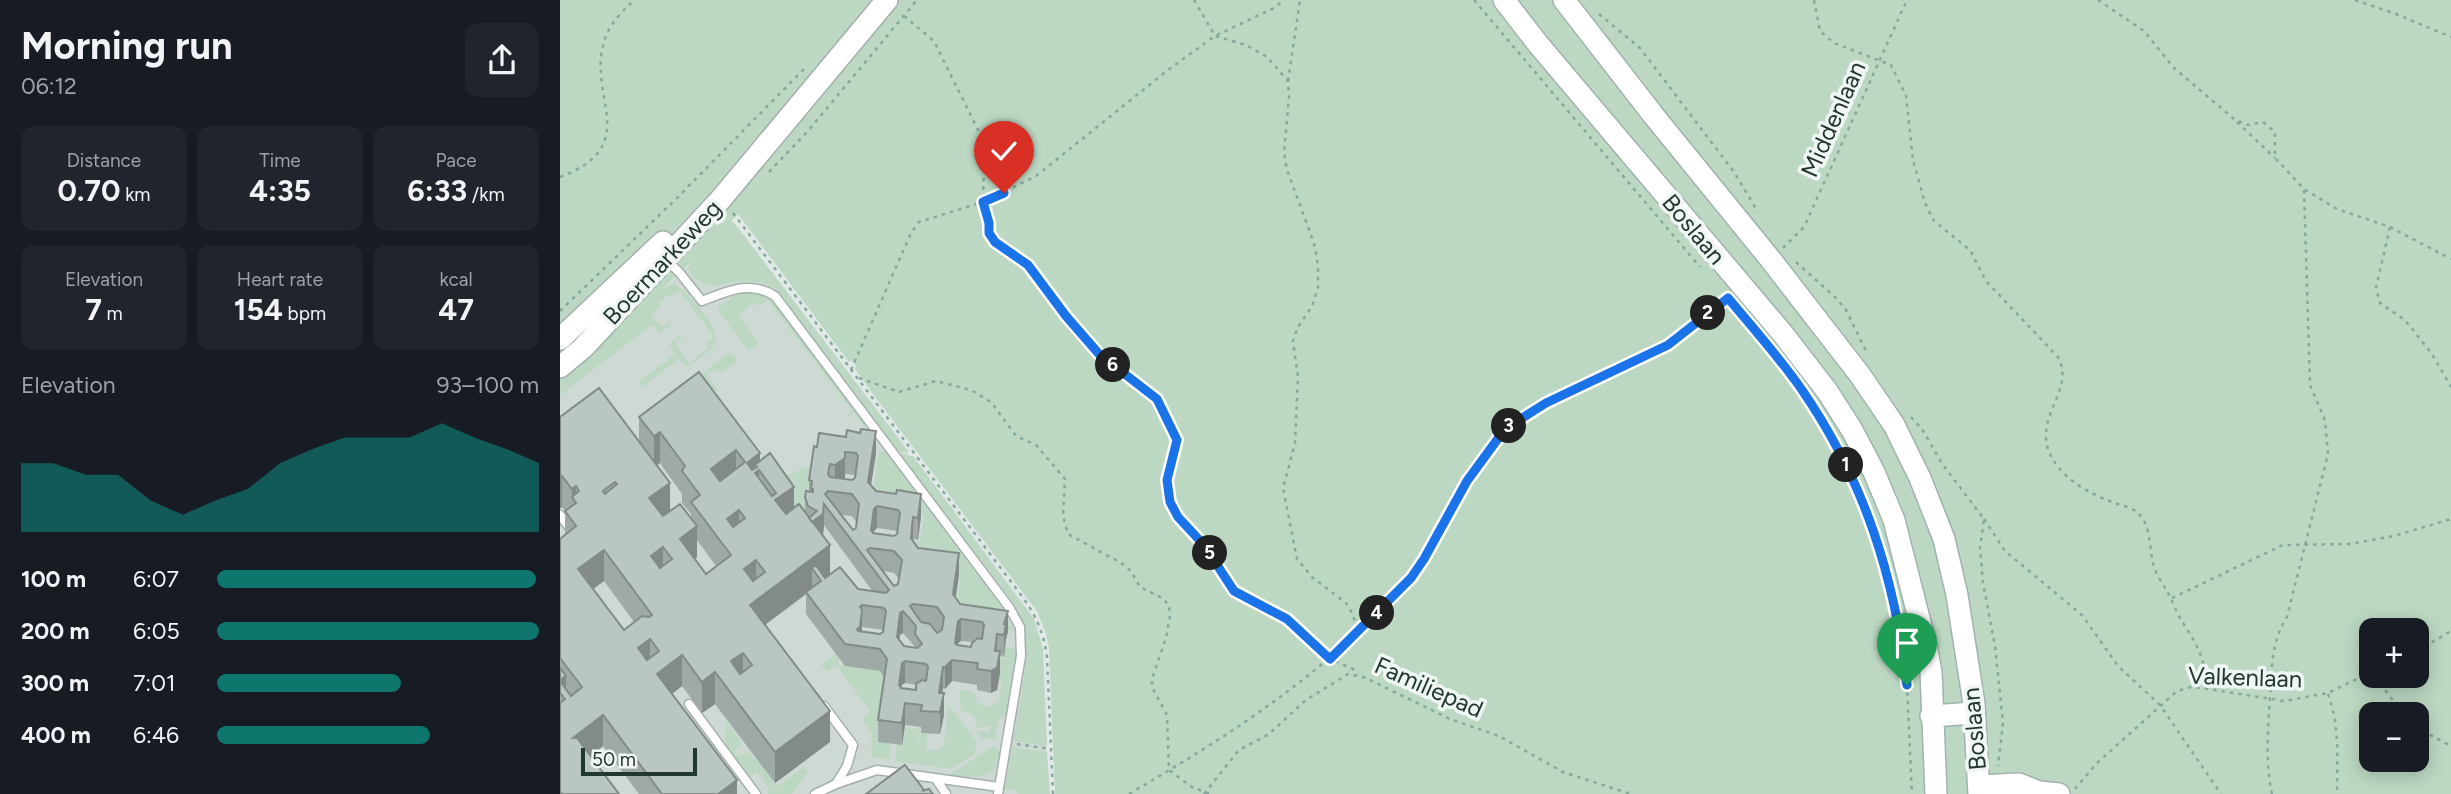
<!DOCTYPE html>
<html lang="en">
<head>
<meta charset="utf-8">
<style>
  body { margin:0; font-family:Figtree,sans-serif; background:#20242c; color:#f1f3f6; height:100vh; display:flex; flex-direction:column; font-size:26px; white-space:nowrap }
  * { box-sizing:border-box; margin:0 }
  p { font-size:23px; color:#9ea1a6 }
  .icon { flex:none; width:38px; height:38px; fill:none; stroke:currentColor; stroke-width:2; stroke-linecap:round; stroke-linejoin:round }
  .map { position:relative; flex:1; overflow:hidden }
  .details { display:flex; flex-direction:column; background:#171b24; width:560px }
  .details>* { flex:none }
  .buttons { position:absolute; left:1799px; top:618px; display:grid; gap:14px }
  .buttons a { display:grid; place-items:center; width:70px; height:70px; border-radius:14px; background:#171b24; box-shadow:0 4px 18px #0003; font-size:35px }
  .scale { position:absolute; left:21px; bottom:18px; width:116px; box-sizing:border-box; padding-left:7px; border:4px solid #233731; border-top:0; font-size:19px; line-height:24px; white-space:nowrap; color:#233731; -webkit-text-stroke:5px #f0f6f3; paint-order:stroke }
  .pin { position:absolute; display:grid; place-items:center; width:60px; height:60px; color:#fff; margin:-72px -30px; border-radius:50% 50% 50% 0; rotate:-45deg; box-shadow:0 0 7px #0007 }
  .pin .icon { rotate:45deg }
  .km { position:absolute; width:35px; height:35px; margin:-18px; border-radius:50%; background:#222; color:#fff; font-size:19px; line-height:35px; text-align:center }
  .round { display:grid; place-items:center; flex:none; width:74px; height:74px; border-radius:14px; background:#20242c }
  .head { display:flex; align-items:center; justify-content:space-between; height:119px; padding:0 21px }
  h1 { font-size:38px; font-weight:700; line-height:52px }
  .stats { display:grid; grid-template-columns:repeat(3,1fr); gap:10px; height:119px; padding:7px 21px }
  .stats div { display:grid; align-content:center; border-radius:14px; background:#20242c; text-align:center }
  .stats b { font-size:30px; font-weight:700 }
  .stats small { font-size:19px; font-weight:400 }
  .stats p { font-size:19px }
  .chart { height:196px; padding:14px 21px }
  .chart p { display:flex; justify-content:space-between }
  .chart svg { width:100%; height:126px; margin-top:7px; fill:#0f766e; opacity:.7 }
  ul { padding:0 21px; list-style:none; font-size:23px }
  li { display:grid; grid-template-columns:112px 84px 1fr; align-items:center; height:52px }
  li i { height:18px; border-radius:9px; background:#0f766e }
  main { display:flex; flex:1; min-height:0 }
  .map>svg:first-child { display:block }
</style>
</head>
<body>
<main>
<section class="details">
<div class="head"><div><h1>Morning run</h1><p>06:12</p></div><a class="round"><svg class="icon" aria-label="share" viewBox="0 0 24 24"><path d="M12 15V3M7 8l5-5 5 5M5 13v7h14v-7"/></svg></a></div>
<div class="stats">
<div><p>Distance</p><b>0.70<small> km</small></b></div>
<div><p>Time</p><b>4:35</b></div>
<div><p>Pace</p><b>6:33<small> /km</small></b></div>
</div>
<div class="stats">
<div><p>Elevation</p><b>7<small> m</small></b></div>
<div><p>Heart rate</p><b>154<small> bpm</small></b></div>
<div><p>kcal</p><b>47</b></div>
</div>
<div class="chart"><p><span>Elevation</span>93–100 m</p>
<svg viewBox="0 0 160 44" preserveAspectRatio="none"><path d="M0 44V20L10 20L20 24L30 24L40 33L50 38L60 33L70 29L80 20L90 15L100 11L110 11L120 11L130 6L140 11L150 15L160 20V44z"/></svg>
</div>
<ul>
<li><b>100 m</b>6:07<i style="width:99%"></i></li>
<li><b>200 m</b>6:05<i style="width:100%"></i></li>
<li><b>300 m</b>7:01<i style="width:57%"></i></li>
<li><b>400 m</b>6:46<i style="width:66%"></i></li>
</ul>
</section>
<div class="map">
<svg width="1891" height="794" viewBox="0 0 1891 794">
  <rect width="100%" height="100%" fill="#e0e9e5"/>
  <!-- built -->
  <path fill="#cfd9d4" d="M171,220L469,613L480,646L488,794H0V387L125,269Z"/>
  <!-- green -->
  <g fill="#bcd8c3" fill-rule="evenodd">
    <path d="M0,0H1891V794H495L489,648L485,631L476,610L310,390L295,369L296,366L291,360L289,362L178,214L171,221L176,225L349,452L338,451L215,289C178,266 153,305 128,269L132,261L104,288L113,284C125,286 159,328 156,340C154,351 136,360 128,367L119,359L82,387L78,382L115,354L109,344L119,336L123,337L115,345L129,363L148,348L146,343L154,336L119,291L111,296L108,295L98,302L100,307L91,314L101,327L111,321L110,326L100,333L92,325L0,395ZM1811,630H1857V676H1811ZM1811,714H1857V760H1811Z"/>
    <path d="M183,292L201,294L212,300L307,426L305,427L294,413L284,420L292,411L208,300L198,306L193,302L179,316L199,343L189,351L157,309L172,297Z"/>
    <path d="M169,353L174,355L178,361L161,373L155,368L147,375L159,392L142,387L135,379Z"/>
    <path d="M319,451L327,452L438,598L454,631L402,623L395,615L401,573L360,567L353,558L356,542H360L364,514L335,509L311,502Z"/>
    <path d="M341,455L353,456L474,619L483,648L487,746L453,741C460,696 476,647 455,605Z"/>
    <path d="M243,467L251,468L247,501L251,538L213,473L231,475Z"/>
    <path d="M446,647L456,649L447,713L438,719L435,740L421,738L416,730L429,733L430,726L416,728L417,721L411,713L401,712L399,690L411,691L416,695V700L420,705L431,707L439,701L442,681L439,680V659L453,660L438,657Z"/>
    <path d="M276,653L280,659L278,665L320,671L326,680L318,741L331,744L329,760L311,756L312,734L302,720L310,711L276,665L267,672L261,665Z"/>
    <path d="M388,704L416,741L415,754L391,769L335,761L337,745L345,727L360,729L357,752L361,733L370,734L367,736L366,750L377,751L384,746Z"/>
    <path d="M168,724L182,743L175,750L176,755L181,756L188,751L195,760L198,759L218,786L244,767L248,772L232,794H208L209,788L197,772L190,777L165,743V726Z"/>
    <path d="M434,746L440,753C439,781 410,778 389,775Z"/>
    <path d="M452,747L487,752L490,794H457V791L445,789Z"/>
  </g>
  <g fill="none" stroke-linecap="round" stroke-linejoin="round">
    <defs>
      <g id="service">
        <path d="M105,259L119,272L142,301C168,291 190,280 215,296L449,607L460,627L461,656L438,794"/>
        <path d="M0,515L9,527"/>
        <path d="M129,704L196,794"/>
        <path d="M264,706L293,745L287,766L276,784"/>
        <path d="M376,779L386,794"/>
        <path d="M255,794L276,784L317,770L439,787"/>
      </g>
      <g id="tertiary">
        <path d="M0,339L103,242"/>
        <path d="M0,367L23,348L161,199L327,0"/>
      </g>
      <g id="secondary">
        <path d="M944,0L978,44L1223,334L1267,391L1292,430L1314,472L1334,520L1366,646L1371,672L1376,794"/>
        <path d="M1004,0L1094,116L1211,260L1300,375L1334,425L1360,478L1384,539L1397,595L1414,704L1419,794"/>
        <path d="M1371,716L1414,713"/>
        <path d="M1419,786L1459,784L1479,792L1499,794"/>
      </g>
    </defs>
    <!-- service casing -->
    <use href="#service" stroke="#a4b0ab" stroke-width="11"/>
    <!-- tertiary casing -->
    <use href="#tertiary" stroke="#a4b0ab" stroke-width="24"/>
    <!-- secondary casing -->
    <use href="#secondary" stroke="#a1b3ac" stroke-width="24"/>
    <!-- path -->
    <g stroke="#85a99d" stroke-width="2.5" stroke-dasharray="3.5 5" stroke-linecap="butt">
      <path d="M634,0L655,36L686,45L707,57L728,81L729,97L724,152L727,170L754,243L758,265V288L752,306L738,327L733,341L738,377L735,443L723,488L737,559L752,577L786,603L792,613L799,632"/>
      <path d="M914,0L1140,267"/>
      <path d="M1254,0L1260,31L1274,43L1331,65L1346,96L1353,160L1365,203L1374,221L1410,250L1426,281L1498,357C1516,390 1473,416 1490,454C1501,478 1528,493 1552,502C1559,505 1571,507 1577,512C1592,525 1589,550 1594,567C1597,576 1603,584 1607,591C1612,600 1616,611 1621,620C1635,641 1648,662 1646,689"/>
      <path d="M1538,0L1584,31L1614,68L1674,119L1688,125L1703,122L1715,132V158L1744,189L1777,209L1830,227L1891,259"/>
      <path d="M1795,0L1836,14L1891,37"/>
      <path d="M1039,14L1080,48L1174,172L1198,212"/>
      <path d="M344,16L374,41L421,136L424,157L423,202L429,233L435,242L468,265L506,316L539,354L597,399L616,441L607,480L609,502L618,517L644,545L674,591L727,619L770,659L793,669L797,675"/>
      <path d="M728,81L740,0"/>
      <path d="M1677,122L1715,158"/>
      <path d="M209,172L248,131L357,0"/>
      <path d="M0,177C85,145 25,95 45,39C50,23 63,11 74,0"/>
      <path d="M173,213L464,599C477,618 484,634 487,657L493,794"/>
      <path d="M1830,227L1816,288L1820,303L1845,320L1872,354L1891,387"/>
      <path d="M1223,248L1244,227L1347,0"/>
      <path d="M1236,262L1277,299L1286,310L1306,351"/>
      <path d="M0,311L116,199L245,68"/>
      <path d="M291,370L351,233L359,222L423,202L476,176L608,70L655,36L712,9L725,0"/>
      <path d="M299,378L339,392L376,381L411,390L431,402L456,436L476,445L505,479L503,516L508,534L561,563L571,571L580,587L602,598L609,605L610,616L606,638L592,679V687L607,715L609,770L632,787L650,794"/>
      <path d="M1246,397C1289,459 1311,523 1333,595"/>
      <path d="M1351,417L1362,429L1383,465L1424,519L1420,548L1423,583L1435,646L1443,723L1438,766"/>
      <path d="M1424,519L1445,551L1522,615L1558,666L1600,705L1661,794"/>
      <path d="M1612,598L1723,545L1790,544L1834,536L1891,519"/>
      <path d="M1336,608L1347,685L1352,794"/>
      <path d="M1857,651L1891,631"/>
      <path d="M1816,676L1830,697L1847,714"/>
      <path d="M1768,694C1780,726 1777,760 1777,794"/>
      <path d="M1857,724L1863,731L1891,746"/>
      <path d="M457,744L490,749"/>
      <path d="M1515,789L1536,764L1617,691L1631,687L1642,688L1724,701L1768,693L1811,672"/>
      <path d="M569,794C658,742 744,688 816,614C829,602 842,589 853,575C886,531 904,464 946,428C992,390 1054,374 1106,346C1127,335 1149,313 1169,297"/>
      <path d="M644,794L679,750L709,734L746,700L788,674L806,678L890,719L939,736L1003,772L1071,794"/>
      <path d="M1712,794C1705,761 1708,730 1710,696C1712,667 1711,642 1727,617L1768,454L1765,420L1750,385L1744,189"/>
    </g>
    <!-- service -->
    <use href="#service" stroke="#fff" stroke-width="8"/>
    <!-- tertiary -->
    <use href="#tertiary" stroke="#fff" stroke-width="21"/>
    <!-- secondary -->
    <use href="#secondary" stroke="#fff" stroke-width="21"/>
  </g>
  <!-- wall -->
  <path fill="#9faaa6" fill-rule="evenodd" d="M139,372L200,461L234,507L245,513V497L249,491V480L254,446L316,453L311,485L316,491L361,516L358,540L353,539V542L358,548L399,575L395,598L400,604L448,632L446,639L444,657L440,656V673L437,690L431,693L417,690V685L392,681L385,689L383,688L382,693L384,715L380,734L361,733V727L345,725L342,745L318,742V720L324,677L320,671L285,666L246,614V594L205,625L270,742L215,783L155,704L142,713L122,686L112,694L177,794H79L43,746L30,756L59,794H0V539L5,535V511L2,507L0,417L79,442V417ZM100,463L122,494V503L131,514V519L110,511L97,465ZM285,474L295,475V478L292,480L285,479ZM281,515L292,516L297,523L296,528L293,530ZM264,525L313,592L298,589L270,575L263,536ZM317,528L337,531V534L334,536L313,533L314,531ZM137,540L156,566L146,574L135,559L137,557ZM323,571L334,573L339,579L338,584L334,586ZM44,581L74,622L64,630L33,589ZM302,627L323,630V632L320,634L302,632ZM343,633L355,647V648L344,646L340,640V635ZM401,641L412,642L411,647L397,645L398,643ZM345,683L356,685V690L341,688L342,685Z"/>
  <!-- shaded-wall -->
  <g fill="#828b87">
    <path d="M316,431V453L308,504V482Z"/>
    <path d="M100,432V463L94,467V436Z"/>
    <path d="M176,450V481L151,500V469Z"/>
    <path d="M285,452V479L275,486V465Z"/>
    <path d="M200,453V472L199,470V501L195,473L197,467L195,465V488L187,463Z"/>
    <path d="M2,476V507L0,509V478Z"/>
    <path d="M110,483V514L89,529V498Z"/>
    <path d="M16,486V518V503L12,498V489Z"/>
    <path d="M234,487V518L215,531V500Z"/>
    <path d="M361,494V516L358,540V518Z"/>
    <path d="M264,504V525L263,536L248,525Z"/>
    <path d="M317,506V528L314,531L311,548V530L314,509Z"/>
    <path d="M179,510V541L167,519Z"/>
    <path d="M353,517V539L351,560V538Z"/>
    <path d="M137,526V557L120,570V539Z"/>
    <path d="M270,545V577L261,581L252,568V590L246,592V594L190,636V605Z"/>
    <path d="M103,547V578L91,556Z"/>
    <path d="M44,550V581L18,600V569Z"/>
    <path d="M399,553V575L393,616V594Z"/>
    <path d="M196,560V591L184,569Z"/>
    <path d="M302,605V627L300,648L297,629L300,607Z"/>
    <path d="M343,611V633L340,635L337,659V637L340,613Z"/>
    <path d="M448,611V632L446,639L444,657V624Z"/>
    <path d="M401,619V641L398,643L395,660V643L398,621Z"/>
    <path d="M437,634V656L440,651V673L437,690L431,693V671Z"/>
    <path d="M90,639V670L78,648Z"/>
    <path d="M183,653V684L171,661Z"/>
    <path d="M122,655V686L97,705V674Z"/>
    <path d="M392,660V681L385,689V667Z"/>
    <path d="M345,661V683L342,685L339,707V685L342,663Z"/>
    <path d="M383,667V688L379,715V693Z"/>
    <path d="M155,672V704L142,713V682Z"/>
    <path d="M6,676V707L0,680Z"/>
    <path d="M384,693V715L380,734V712Z"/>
    <path d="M345,703V725L342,745V723Z"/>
    <path d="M270,711V742L215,783V752Z"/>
    <path d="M43,715V746L13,770V738Z"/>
    <path d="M177,780V794H158Z"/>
  </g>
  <!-- building -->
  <g fill="#b9c6c1" stroke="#828b87" stroke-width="2" fill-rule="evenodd">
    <path d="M139,372L200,453L187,463L192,470L197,467L195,465L210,453L234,487L215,500L226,514L239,504L270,545L190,605L270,711L215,752L155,672L142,682L122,655L97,674L177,780L158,794H102L43,715L13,738H17L59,794H2L0,791V703L5,699L0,693V681L11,696L22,687L0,658V539L16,526L5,511L16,503L12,497L19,491L16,486L12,489L2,476L0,478V417L39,388L110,483L89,498L103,516L120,504L137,526L120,539L146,574L171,555L131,502L140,495L122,471L125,466L100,432L94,436L79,417ZM176,450L185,462L160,481L151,469ZM199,470L216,493L212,496L195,473ZM55,482L57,484L45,494L43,491ZM179,510L185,518L173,527L167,519ZM103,547L112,559L100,568L91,556ZM44,550L92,615L89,617L82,616L64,630L18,569ZM196,560L205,572L193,581L184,569ZM90,639L99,651L87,660L78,648ZM183,653L192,665L180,674L171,661Z"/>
    <path d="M301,429L316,431L308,482L316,491L336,494L337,490L361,494L358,518L353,517L351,538L358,548L399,553L393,594L400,604L448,611L444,624H446L444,635L437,634L435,651H440L437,668L431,671L417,669L418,663L392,660L385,667H383L379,693H384L380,712L361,711L362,705L345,703L342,723L318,720L327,659L320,649L285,644L246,592L261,581L252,568L256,565L265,578L280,567L298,589L326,593L329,590L264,504L263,514L252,522L249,518L257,511L248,506L245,497L246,491L253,492V489H251L252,481L249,480L254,446L257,447L259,433L286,437L287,430L300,433ZM285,452L296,453L298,456L295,478L292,480L270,477L268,474L270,464L275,465L285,458ZM268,491L292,494L299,504L296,528L293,530L265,494ZM317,506L338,510L340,513L337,534L334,536L313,533L311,530L314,509ZM310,548L334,551L342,560L338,584L334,586L307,550ZM353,604L377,607L384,617L382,630L377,633L370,624L361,622L350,606ZM302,605L324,608L326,611L323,632L320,634L298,631L297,629L300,627L302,610L300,607ZM343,611L356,626L355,634L362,644L357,648L344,646L337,637L340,613ZM401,619L422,622L424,625L422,639L418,638L412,643L411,647L397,645L395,643L398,621ZM345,661L366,664L368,667L366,681L362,680L356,684V690L341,688L339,685L342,663Z"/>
    <path d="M0,668L6,676L0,680Z"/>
    <path d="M345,765L364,790L362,791L369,789L373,794H306Z"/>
  </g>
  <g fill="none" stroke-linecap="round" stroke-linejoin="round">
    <defs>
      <path id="route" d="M444,193L423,202L429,223V233L435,242L468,265L506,316L539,354L597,399L617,440L607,480L610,502L618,517L644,545L674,591L727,619L770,659L851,578L864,559L907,481L945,429L986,403L1108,345L1168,298C1193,328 1220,358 1242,390C1304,480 1335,577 1347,685"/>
    </defs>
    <!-- route casing -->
    <use href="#route" stroke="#fff" stroke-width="14"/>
    <!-- route -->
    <use href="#route" stroke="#1a73e8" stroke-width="9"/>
  </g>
  <g text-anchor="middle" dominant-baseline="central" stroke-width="7" stroke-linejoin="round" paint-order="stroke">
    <!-- street labels -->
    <g font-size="24" fill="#233731" stroke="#f0f6f3">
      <text transform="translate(1273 119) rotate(-66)">Middenlaan</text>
      <text transform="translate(1134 229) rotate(50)">Boslaan</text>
      <text transform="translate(102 262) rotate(-47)">Boermarkeweg</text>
      <text transform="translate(1685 677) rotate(2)">Valkenlaan</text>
      <text transform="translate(869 687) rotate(24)">Familiepad</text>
      <text transform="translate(1414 729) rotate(-95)">Boslaan</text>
    </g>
  </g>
</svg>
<div class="buttons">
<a>+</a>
<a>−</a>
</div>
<div class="scale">50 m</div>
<div class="pin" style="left:1347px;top:685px;background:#1e9e55"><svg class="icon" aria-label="arrive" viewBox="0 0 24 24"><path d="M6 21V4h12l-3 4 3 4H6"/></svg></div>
<div class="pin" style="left:444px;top:193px;background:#d93025"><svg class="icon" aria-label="check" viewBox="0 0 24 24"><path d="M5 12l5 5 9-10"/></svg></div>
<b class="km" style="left:1286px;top:465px">1</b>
<b class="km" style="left:1148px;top:313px">2</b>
<b class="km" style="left:949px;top:426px">3</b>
<b class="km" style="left:817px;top:613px">4</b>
<b class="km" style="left:650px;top:553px">5</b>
<b class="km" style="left:553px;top:365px">6</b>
</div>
</main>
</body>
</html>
